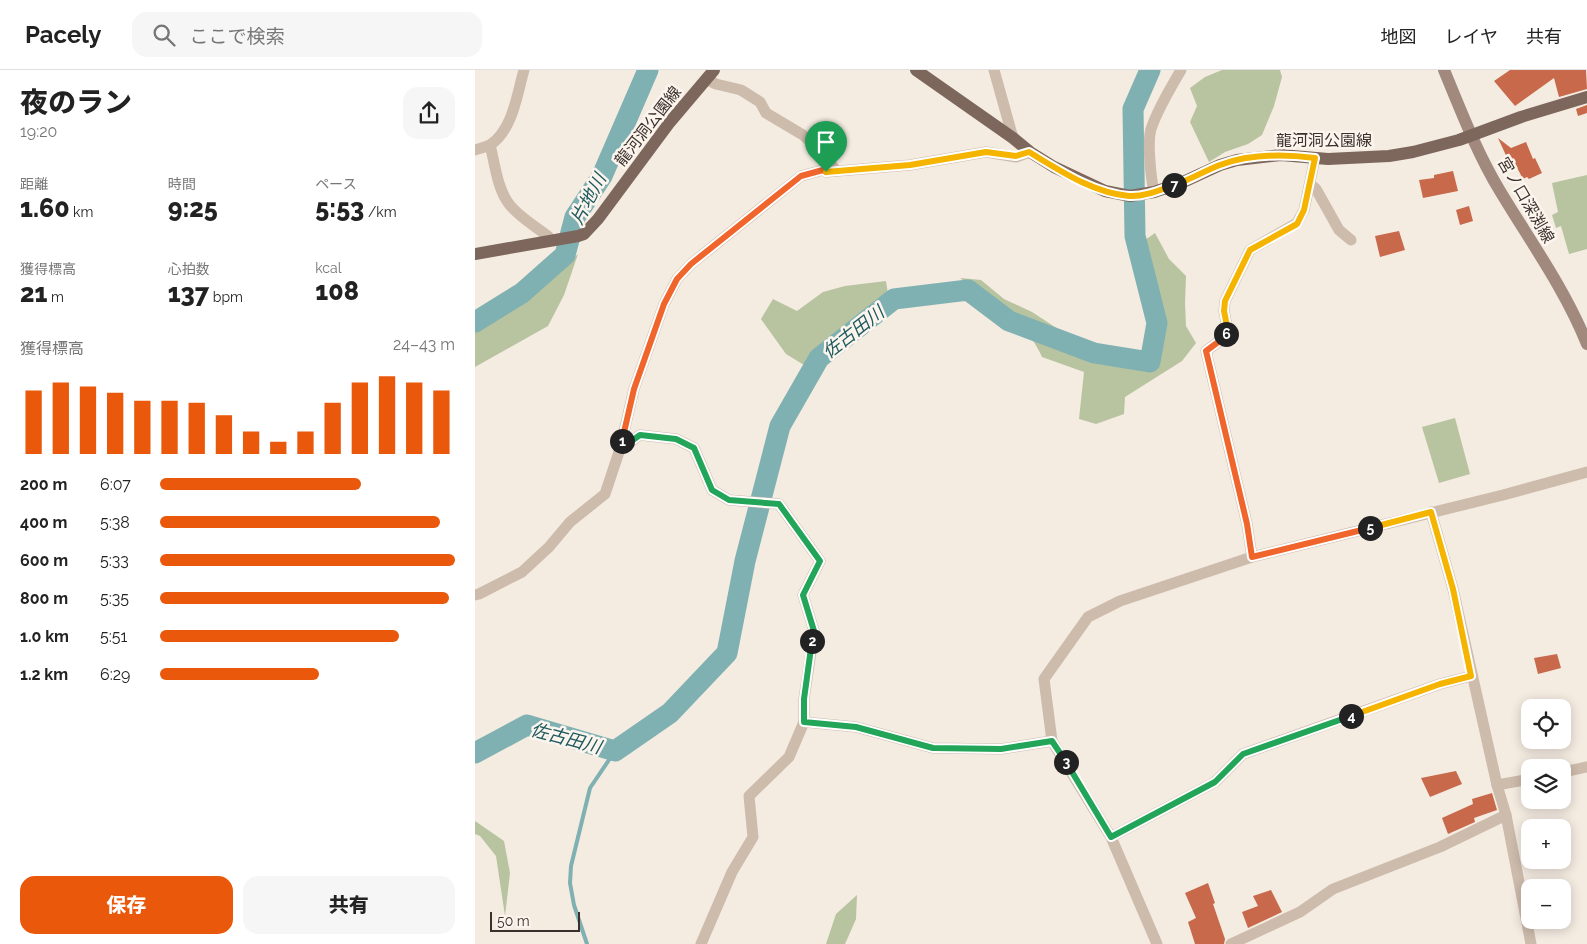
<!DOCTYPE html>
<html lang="ja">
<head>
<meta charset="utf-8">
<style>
  body { margin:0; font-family:Raleway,"Noto Sans JP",sans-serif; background:#f6f6f6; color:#222; height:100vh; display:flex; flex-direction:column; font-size:19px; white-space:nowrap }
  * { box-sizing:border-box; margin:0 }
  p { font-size:16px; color:#767676 }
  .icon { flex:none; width:28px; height:28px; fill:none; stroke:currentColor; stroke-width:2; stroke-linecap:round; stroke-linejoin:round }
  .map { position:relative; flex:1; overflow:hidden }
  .drawer { display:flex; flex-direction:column; background:#fff; width:475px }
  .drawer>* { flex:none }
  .controls { position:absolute; left:1046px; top:629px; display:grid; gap:10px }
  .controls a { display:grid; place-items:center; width:50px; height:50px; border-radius:10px; background:#fff; box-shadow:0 2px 12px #0003; font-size:25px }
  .scale { position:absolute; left:15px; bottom:12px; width:90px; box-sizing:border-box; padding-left:5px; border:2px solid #3b302b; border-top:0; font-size:14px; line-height:18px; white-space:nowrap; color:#3b302b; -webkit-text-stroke:4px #fbf5ee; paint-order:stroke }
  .pin { position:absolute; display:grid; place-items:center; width:42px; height:42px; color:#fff; margin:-51px -21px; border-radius:50% 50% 50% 0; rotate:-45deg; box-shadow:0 0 5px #0007 }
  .pin .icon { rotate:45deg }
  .km { position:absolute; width:25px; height:25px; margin:-12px; border-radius:50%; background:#222; color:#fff; font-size:14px; line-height:25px; text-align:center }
  .round { display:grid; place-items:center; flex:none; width:52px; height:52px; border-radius:15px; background:#f6f6f6 }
  .head { display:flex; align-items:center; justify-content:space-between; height:85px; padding:0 20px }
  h1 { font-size:28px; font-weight:800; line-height:38px }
  .metrics { display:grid; grid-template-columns:repeat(3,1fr); gap:8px; height:85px; padding:5px 20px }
  .metrics div { display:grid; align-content:center }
  .metrics b { font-size:25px; font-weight:800 }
  .metrics small { font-size:14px; font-weight:400 }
  .metrics p { font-size:14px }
  .chart { height:140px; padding:10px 20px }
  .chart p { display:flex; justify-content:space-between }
  .chart svg { width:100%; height:90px; margin-top:5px; stroke:#ea580c; stroke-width:6 }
  .button { display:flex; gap:10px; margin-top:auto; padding:10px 20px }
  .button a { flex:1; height:58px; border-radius:15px; background:#ea580c; color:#fff; font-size:20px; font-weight:800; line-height:58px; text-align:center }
  .button a+a { background:#f6f6f6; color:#222 }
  ul { padding:0 20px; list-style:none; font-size:16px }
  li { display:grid; grid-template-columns:80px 60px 1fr; align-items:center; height:38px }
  li i { height:12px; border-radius:6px; background:#ea580c }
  header { display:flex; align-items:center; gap:30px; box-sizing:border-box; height:70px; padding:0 25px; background:#fff; border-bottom:1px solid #e0e0e0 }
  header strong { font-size:24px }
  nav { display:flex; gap:28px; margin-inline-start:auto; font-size:18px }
  .search { width:350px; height:45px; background:#f6f6f6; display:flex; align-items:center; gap:12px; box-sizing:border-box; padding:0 18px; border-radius:15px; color:#767676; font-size:19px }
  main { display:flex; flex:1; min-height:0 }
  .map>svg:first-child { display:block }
</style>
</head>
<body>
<header>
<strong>Pacely</strong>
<div class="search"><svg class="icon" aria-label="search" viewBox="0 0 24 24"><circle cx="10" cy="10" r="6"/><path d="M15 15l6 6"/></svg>ここで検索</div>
<nav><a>地図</a><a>レイヤ</a><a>共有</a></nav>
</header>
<main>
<section class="drawer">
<div class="head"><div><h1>夜のラン</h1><p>19:20</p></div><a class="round"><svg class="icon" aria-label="share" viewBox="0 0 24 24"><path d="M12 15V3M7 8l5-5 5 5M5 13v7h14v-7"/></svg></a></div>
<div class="metrics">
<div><p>距離</p><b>1.60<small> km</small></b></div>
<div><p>時間</p><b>9:25</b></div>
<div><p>ペース</p><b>5:53<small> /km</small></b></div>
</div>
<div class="metrics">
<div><p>獲得標高</p><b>21<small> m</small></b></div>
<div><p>心拍数</p><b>137<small> bpm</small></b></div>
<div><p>kcal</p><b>108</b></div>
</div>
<div class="chart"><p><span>獲得標高</span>24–43 m</p>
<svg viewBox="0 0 160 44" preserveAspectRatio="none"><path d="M5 44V13M15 44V9M25 44V11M35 44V14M45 44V18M55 44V18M65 44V19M75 44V25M85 44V33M95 44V38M105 44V33M115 44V19M125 44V9M135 44V6M145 44V9M155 44V13"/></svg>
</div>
<ul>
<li><b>200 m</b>6:07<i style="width:68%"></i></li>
<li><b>400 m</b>5:38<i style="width:95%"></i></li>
<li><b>600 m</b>5:33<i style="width:100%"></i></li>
<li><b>800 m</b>5:35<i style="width:98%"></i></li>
<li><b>1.0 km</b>5:51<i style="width:81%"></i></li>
<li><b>1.2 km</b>6:29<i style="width:54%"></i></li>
</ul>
<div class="button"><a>保存</a><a>共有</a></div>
</section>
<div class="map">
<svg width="1112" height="874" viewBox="0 0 1112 874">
  <rect width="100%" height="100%" fill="#f4ebe1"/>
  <!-- green -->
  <g fill="#b8c4a0">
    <path d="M747,0H805L807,7L799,36L787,65L773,74L750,82L734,92L715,52L722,36L715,18L730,7Z"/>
    <path d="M1112,105V179L1094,184L1086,156L1081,158L1077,145L1083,142L1077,113Z"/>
    <path d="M680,163L694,189L711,206L710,233L711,256L721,273L707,291L650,327L649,344L621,354L604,349L609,302L567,287C550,248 516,234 485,208L506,210L529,229L557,242L583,259L600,273L631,284L657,289L677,284C684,250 683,214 665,183L670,170Z"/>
    <path d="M103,184L89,225L73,256L0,297V256L64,219Z"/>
    <path d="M411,211L413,224L398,244L366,263L329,295L311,284L286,249L298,229L322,241L348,222L370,216Z"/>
    <path d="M980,348L995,404L964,413L947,357Z"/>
    <path d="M0,751L29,771L35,803L30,846L21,786L5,766L0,764Z"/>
    <path d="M382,825L381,849L370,874H351L361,844Z"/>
  </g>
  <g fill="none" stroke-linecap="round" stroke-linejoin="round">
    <!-- stream -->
    <path stroke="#7fb0b2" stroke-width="4" d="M112,874L99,835L95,813L96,796L115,718L140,681"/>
    <!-- river -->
    <g stroke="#7fb0b2" stroke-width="21">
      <path d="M0,252L47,223L90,185L100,147L127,106L173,0"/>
      <path d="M0,683L52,655L140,681L195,643L252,583L270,491L305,356L344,288L419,229L493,220L534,251L619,283L675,292L682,253L660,166L658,39L675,0"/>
    </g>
  </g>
  <!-- building -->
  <g fill="#c8694b">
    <path d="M1035,0H1111L1112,19L1084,27L1079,8L1040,36L1019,11Z"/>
    <path d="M1112,35V43L1103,46L1101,39Z"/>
    <path d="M1023,68L1036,78L1051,72L1058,89L1060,88L1067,103L1054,109L1052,107L1048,109L1038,90L1034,92Z"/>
    <path d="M978,101L983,121L948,128L944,110L959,108V105Z"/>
    <path d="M994,136L998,151L985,155L981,140Z"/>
    <path d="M924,161L930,180L905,187L900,166Z"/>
    <path d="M1082,584L1086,598L1063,604L1059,588Z"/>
    <path d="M981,701L987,714L955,727L946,708Z"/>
    <path d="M1017,723L1022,740L999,748L1000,752L973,764L967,748L998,734L997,729Z"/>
    <path d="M733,813L740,833L738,834L750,869L749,874H720L713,852L721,848L710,823Z"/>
    <path d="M796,820L807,842L773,858L767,842L783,836L778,826Z"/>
  </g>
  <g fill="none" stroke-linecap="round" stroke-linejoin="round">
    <!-- minor -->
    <g stroke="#cdbbac" stroke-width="11">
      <path d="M519,0L538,68"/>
      <path d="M231,9L241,14L266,20L285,32L291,43L328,65L349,84L361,101"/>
      <path d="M15,75C20,94 22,118 34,134C44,147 60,156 73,166L75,171"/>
      <path d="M0,80C5,78 11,77 15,75C38,60 42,24 49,0"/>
      <path d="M835,114L841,119L864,160L876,170"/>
      <path d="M679,122C676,108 672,73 676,59C683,38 695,19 706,0"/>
      <path d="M145,379L165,365L201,369L219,378L237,420L254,430L304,434L345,491L328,525L339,561L329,629V652L314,687L274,726L278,767L257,802L226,874"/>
      <path d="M956,442L978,519L1022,715L1031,745L1056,874"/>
      <path d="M777,487L772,454L731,281L750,267L752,256L749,241L750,231L775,180L822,153L829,140L840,88"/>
      <path d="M0,525L4,524L47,502L74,477L95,452L130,424L145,379L159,319L189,234L202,209L216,194L326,106L348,100L351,102L435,95L511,82L541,87L555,82"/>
      <path d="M329,652L381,657L458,678L526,679L577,671"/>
      <path d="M1088,702L1112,697"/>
      <path d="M1022,715L1055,709"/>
      <path d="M636,767L740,712L768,684L965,614L996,606"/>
      <path d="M682,874L636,767L577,671L569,609L613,547L645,531L777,487L1028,425L1112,402"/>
      <path d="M756,874L825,842L858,819L965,777L1031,745"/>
    </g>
    <!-- secondary -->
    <path stroke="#a18a7d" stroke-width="12" d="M969,0C986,41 1002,83 1025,121C1055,171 1090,219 1112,274"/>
    <!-- primary -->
    <g stroke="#7d675c" stroke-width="12">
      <path d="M441,0L538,68L555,82L579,97L630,121L655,126L679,122L706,113L745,95L762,90L806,85L853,89L914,86L938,82L984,70L1046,47L1112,27"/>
      <path d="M0,184L103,166L109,164L123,149L195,52L239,0"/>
    </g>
  </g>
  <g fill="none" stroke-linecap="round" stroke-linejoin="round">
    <defs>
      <path id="split-1" d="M147,371L159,319L189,234L202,209L216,194L326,106L348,100L351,102"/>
      <path id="split-2" d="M147,371L145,379L165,365L201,369L219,378L237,420L254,430L304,434L345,491L328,525L339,561L337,571"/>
      <path id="split-3" d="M337,571L329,629V652L381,657L458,678L526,679L577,671L591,692"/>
      <path id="split-4" d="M591,692L636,767L740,712L768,684L876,646"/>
      <path id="split-5" d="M876,646L965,614L996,606L978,519L956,442L895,458"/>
      <path id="split-6" d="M751,264L750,267L731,281L772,454L777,487L895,458"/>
      <path id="split-7" d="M699,115C715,110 729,101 745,95C774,84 809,84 840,88L829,140L822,154L775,180L750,231L749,241L752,256L751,264"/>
      <path id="split-8" d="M351,102L435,95L511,82L541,86L554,82C584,100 618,123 654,126C669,127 685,120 699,115"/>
    </defs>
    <!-- split-1 casing -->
    <use href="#split-1" stroke="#fff" stroke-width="10"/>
    <!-- split-2 casing -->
    <use href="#split-2" stroke="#fff" stroke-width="10"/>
    <!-- split-3 casing -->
    <use href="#split-3" stroke="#fff" stroke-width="10"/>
    <!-- split-4 casing -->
    <use href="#split-4" stroke="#fff" stroke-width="10"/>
    <!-- split-5 casing -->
    <use href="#split-5" stroke="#fff" stroke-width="10"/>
    <!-- split-6 casing -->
    <use href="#split-6" stroke="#fff" stroke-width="10"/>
    <!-- split-7 casing -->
    <use href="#split-7" stroke="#fff" stroke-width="10"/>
    <!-- split-8 casing -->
    <use href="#split-8" stroke="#fff" stroke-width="10"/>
    <!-- split-1 -->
    <use href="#split-1" stroke="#f0652b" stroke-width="6"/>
    <!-- split-2 -->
    <use href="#split-2" stroke="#22a559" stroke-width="6"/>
    <!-- split-3 -->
    <use href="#split-3" stroke="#22a559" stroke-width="6"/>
    <!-- split-4 -->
    <use href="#split-4" stroke="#22a559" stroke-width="6"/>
    <!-- split-5 -->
    <use href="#split-5" stroke="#f5b400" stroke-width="6"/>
    <!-- split-6 -->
    <use href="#split-6" stroke="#f0652b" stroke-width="6"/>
    <!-- split-7 -->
    <use href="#split-7" stroke="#f5b400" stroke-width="6"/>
    <!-- split-8 -->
    <use href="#split-8" stroke="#f5b400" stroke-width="6"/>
  </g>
  <g text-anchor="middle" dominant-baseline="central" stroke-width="5" stroke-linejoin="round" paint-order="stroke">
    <!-- street labels -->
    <g font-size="16" fill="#3b302b" stroke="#fbf5ee">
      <text transform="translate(173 56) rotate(-52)">龍河洞公園線</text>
      <text x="849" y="70">龍河洞公園線</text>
      <text transform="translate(1051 130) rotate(60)">宮ノ口深渕線</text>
    </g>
    <!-- water labels -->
    <g font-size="18" font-style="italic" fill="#1f5a5e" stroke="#fbf5ee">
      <text transform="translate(113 129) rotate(-62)">片地川</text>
      <text transform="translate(378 262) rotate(-38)">佐古田川</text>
      <text transform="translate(91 668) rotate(15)">佐古田川</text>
    </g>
  </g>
</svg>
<div class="controls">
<a><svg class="icon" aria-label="locate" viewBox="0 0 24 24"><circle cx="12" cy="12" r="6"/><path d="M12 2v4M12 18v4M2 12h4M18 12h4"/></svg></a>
<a><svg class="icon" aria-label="layers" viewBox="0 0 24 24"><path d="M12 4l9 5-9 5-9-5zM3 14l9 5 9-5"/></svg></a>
<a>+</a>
<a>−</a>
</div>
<div class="scale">50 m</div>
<div class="pin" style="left:351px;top:102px;background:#1e9e55"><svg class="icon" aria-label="arrive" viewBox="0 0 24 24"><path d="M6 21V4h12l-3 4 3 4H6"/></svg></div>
<b class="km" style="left:147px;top:371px">1</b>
<b class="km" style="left:337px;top:571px">2</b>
<b class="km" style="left:591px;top:692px">3</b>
<b class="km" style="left:876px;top:646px">4</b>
<b class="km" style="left:895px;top:458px">5</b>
<b class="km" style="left:751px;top:264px">6</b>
<b class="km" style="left:699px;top:115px">7</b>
</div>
</main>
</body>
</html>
